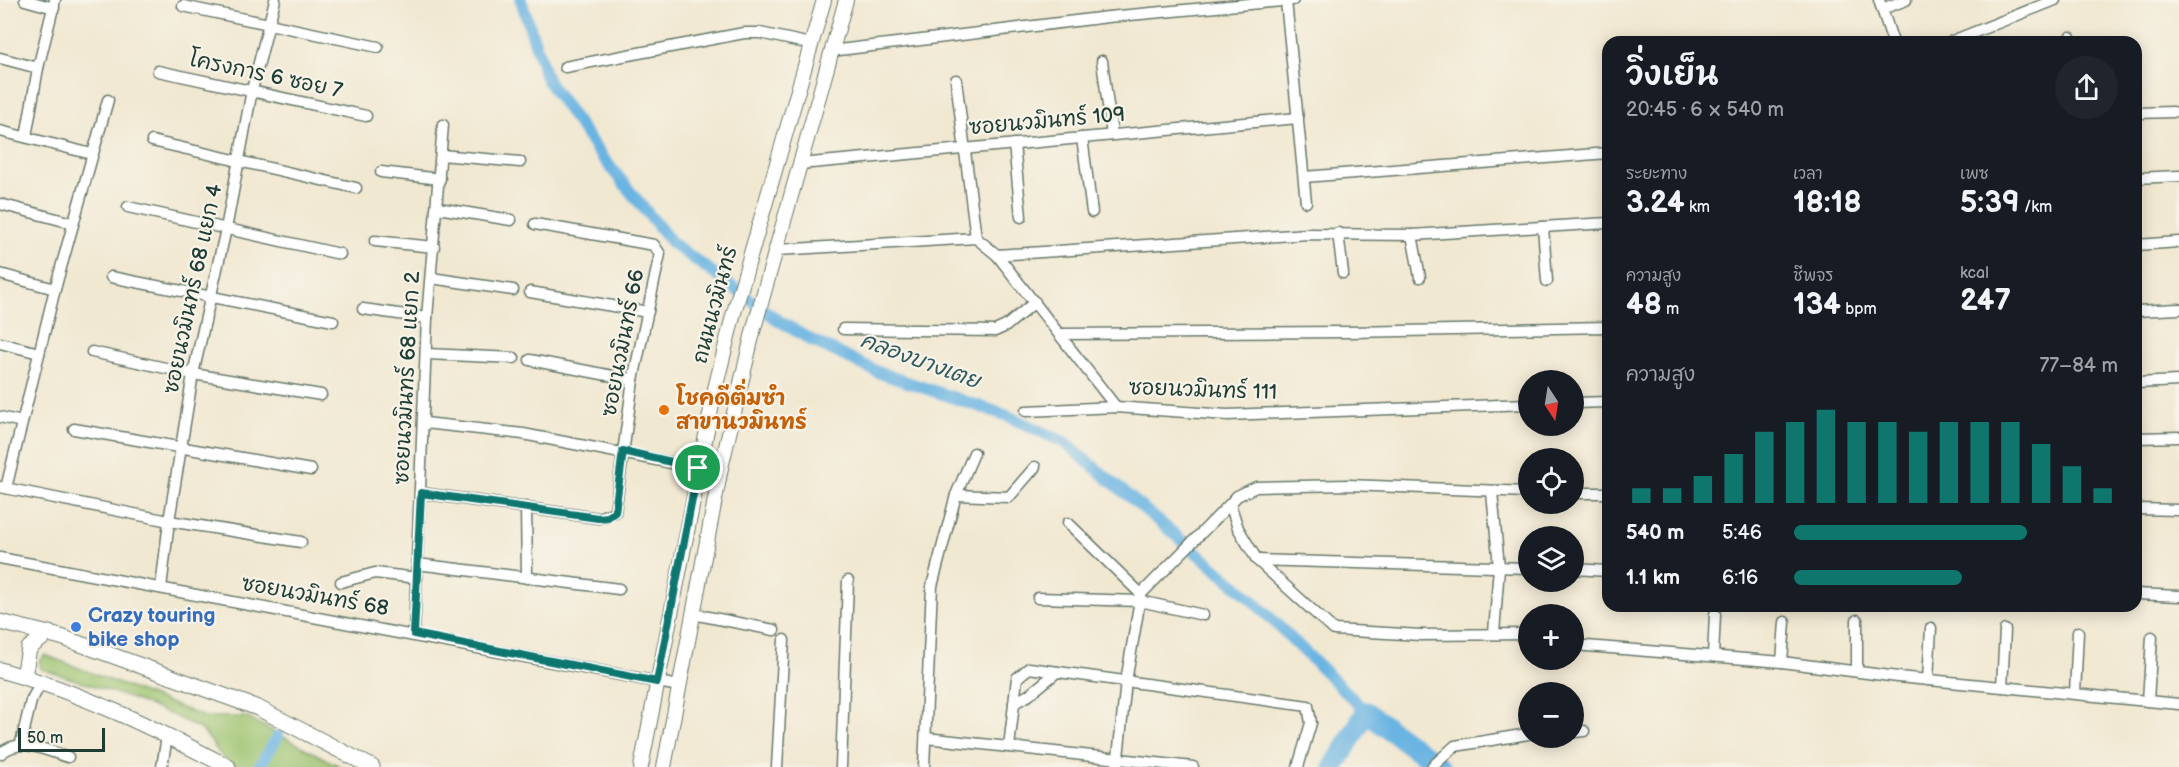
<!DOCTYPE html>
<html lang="th">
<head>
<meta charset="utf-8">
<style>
  body { margin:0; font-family:"Balsamiq Sans","Playpen Sans Thai",sans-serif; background:#20242c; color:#f1f3f6; height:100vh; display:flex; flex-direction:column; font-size:22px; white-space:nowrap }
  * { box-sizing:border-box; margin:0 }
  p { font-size:20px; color:#9ea1a6 }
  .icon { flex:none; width:33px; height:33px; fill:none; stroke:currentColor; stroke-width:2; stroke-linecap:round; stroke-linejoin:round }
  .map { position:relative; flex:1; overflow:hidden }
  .details { position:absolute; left:1602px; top:36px; width:540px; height:576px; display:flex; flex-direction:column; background:#171b24; border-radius:18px; box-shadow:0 3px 15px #0003 }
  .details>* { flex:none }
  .needle { width:39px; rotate:168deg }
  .fabs { position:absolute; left:1518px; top:370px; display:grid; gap:12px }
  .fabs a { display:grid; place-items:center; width:66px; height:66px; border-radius:50%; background:#171b24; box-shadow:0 3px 15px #0003; font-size:30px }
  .scale { position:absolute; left:18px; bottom:15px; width:87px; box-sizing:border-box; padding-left:6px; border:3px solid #1f3d34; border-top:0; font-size:16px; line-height:21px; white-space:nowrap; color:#1f3d34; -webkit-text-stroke:4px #f7f3e8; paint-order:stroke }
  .pin { position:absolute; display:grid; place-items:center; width:51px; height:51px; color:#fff; margin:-26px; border:3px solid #fff; border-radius:50%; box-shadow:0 2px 6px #0007 }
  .round { display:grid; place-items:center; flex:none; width:63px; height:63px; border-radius:32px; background:#20242c }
  .overview { display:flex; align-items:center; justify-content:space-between; height:102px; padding:0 24px }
  h1 { font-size:33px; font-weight:600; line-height:45px }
  .metrics { display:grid; grid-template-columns:repeat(3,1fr); gap:9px; height:102px; padding:6px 24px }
  .metrics div { display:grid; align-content:center }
  .metrics b { font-size:30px; font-weight:600 }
  .metrics small { font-size:16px; font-weight:400 }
  .metrics p { font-size:16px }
  .chart { height:168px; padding:12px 24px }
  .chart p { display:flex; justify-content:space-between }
  .chart svg { width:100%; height:108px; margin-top:6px; stroke:#0f766e; stroke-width:6 }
  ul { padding:0 24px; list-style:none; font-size:20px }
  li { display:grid; grid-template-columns:96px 72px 1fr; align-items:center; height:45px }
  li i { height:15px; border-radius:8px; background:#0f766e }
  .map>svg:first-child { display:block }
</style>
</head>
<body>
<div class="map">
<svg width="2179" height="767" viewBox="0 0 2179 767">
  <rect width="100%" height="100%" fill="#f7f3e8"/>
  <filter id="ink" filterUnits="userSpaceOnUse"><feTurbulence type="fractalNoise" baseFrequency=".0167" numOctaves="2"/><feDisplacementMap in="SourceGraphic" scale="12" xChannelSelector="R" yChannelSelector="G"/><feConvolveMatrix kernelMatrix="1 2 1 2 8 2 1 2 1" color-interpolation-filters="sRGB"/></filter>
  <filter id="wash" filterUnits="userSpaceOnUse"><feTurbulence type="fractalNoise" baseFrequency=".008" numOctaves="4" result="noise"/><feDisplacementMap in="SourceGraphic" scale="24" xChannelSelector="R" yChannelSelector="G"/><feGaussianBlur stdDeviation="1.35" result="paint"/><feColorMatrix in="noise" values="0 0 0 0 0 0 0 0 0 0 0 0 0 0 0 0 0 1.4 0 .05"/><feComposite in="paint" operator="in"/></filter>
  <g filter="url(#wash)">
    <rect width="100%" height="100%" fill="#f1e8d1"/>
    <!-- green -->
    <path fill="#9bc26d" stroke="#5d8050" stroke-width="1.5" d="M45,655L205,717H246L341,767H236C214,756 213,736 198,728C149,702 94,686 41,669L39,661Z"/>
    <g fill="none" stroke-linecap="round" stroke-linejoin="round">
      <!-- canal -->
      <g stroke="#69b4e2" stroke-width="12">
        <path d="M521,0L547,80L599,153L672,243L778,320L809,339L880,373L1005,415L1064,442L1246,594L1366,712"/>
        <path d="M259,767L278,736"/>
      </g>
      <!-- river -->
      <path stroke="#69b4e2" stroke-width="21" d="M1334,767L1366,712L1440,767"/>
    </g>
  </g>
  <g filter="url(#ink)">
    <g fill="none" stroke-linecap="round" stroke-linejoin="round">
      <defs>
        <g id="street">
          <path d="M25,0L54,8"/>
          <path d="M1879,0L1893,42"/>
          <path d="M1286,1L1306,202"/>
          <path d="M183,6L378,47"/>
          <path d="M1882,9L1906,0"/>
          <path d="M2070,37L2071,42"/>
          <path d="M1950,42L2055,0"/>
          <path d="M831,51L1108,17L1293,0"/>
          <path d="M0,58L38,68"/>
          <path d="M1102,61L1112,135"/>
          <path d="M565,67L744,33H760L811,44"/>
          <path d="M158,71L366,116"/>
          <path d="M956,80L976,238"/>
          <path d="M2136,113L2173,112"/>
          <path d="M0,131L92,154"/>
          <path d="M26,137L38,68L55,0"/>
          <path d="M1082,138L1092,212"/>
          <path d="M152,141L356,188"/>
          <path d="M1014,144L1021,217"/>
          <path d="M441,155L520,162"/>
          <path d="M800,164L1298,118"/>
          <path d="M381,172L440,179"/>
          <path d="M1304,177L1608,153"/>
          <path d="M2136,178L2179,176"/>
          <path d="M0,204L72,223"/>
          <path d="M128,207L340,254"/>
          <path d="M438,208L511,220"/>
          <path d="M1543,227L1547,281"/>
          <path d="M1338,233L1343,273"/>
          <path d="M1412,235L1420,277"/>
          <path d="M375,241L434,247"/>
          <path d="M2136,245L2179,242"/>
          <path d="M777,250L976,238L997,255L1116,407"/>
          <path d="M997,255L1308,234L1412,235L1608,223"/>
          <path d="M0,274L55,289"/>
          <path d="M111,277L333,321"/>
          <path d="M431,278L513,290"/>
          <path d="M530,292L648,312"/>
          <path d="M363,309L427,318"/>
          <path d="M2136,311L2179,309"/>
          <path d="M843,329L995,331L1006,326L1035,302"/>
          <path d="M1061,334L1349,332L1608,327"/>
          <path d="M0,343L39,353"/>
          <path d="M92,352L193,374L321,395"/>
          <path d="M427,354L514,358"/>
          <path d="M530,360L633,380"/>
          <path d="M2136,383L2179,381"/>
          <path d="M1574,403L1608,402"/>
          <path d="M1026,411L1116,407L1227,415L1528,404"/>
          <path d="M0,417L22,422"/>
          <path d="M425,423L523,434L698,468"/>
          <path d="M74,429L311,470"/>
          <path d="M2136,438L2179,437"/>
          <path d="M0,487L169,521L301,542"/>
          <path d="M6,488L55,289L108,100"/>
          <path d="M1492,492L1499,567L1494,633"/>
          <path d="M1528,492L1348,485L1256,487L1237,496L1230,504L1238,528L1257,560L1334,630L1421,635L1528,634"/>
          <path d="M421,493L598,518L615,512L633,380L660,254L654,245L535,224"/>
          <path d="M1574,493H1608"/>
          <path d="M956,495L1009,497L1035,467"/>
          <path d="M526,507L527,578"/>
          <path d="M2136,509L2179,510"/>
          <path d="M1068,523L1141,594"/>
          <path d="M0,558L679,686"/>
          <path d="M1257,560L1528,568"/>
          <path d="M417,564L619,589"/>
          <path d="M1574,569L1608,571"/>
          <path d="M341,582L375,573L417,578"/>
          <path d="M161,588L169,521L193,374L226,229L252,90L275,0"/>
          <path d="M2136,594L2179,596"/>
          <path d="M1038,598L1140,601L1203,615"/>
          <path d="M693,614L774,630"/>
          <path d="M414,634L427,318L443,125"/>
          <path d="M1574,645L1782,662L1898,677L2179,704"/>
          <path d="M1713,656L1715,614"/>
          <path d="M1782,662L1785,622"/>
          <path d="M1857,671V620"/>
          <path d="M1928,680L1931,628"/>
          <path d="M2002,687L2005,630"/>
          <path d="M2075,693L2078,632"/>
          <path d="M2148,701L2152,637"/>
          <path d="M1014,703L1029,695L1057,672"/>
          <path d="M1574,732L1584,731"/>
          <path d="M926,738L1193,767"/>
          <path d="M21,743L31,701L42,681"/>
          <path d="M1009,747L1017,678L1029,668L1308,706L1311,723L1298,767"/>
          <path d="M0,754C20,736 44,750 68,757"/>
          <path d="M162,767L167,736"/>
          <path d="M777,767L784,640"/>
          <path d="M841,767L848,581"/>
          <path d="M924,767L932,586L956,495L974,453"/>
          <path d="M1117,767L1126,681L1141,594L1230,504"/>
          <path d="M1432,767L1455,746L1528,734"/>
        </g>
        <g id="secondary">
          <path d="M641,767L715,389L733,316L824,0"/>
          <path d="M664,767L721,468L754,328L846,0"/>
        </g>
        <g id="primary">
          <path d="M0,622L61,637L258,708L372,767"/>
          <path d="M0,670C81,692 154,728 228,767"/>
          <path d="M24,677L29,648L49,633"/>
        </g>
      </defs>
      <!-- street casing -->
      <use href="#street" stroke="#68796b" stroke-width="13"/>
      <!-- secondary casing -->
      <use href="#secondary" stroke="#68796b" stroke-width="16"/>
      <!-- primary casing -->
      <use href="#primary" stroke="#68796b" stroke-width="17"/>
      <!-- street -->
      <use href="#street" stroke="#fff" stroke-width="10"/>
      <!-- secondary -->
      <use href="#secondary" stroke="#fff" stroke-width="14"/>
      <!-- primary -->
      <use href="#primary" stroke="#fff" stroke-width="15"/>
    </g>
  </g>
  <g fill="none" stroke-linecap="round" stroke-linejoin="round" filter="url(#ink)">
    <defs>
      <path id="route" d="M623,451L698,468L657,682L414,634L421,493L598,518L608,517L615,512Z"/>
    </defs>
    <!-- route casing -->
    <use href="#route" stroke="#fff" stroke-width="12"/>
    <!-- route -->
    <use href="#route" stroke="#0f766e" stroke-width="8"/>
  </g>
  <!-- markers -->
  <circle fill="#e8710a" stroke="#f7f3e8" stroke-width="2" cx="664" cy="410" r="6"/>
  <circle fill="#3f7fe0" stroke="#f7f3e8" stroke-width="2" cx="76" cy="627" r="6"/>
  <g text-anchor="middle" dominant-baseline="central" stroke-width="4.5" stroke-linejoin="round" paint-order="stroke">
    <!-- street labels -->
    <g font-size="21" fill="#1f3d34" stroke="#f7f3e8">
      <text transform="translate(266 75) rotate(12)">โครงการ 6 ซอย 7</text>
      <text transform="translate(1047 121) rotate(-5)">ซอยนวมินทร์ 109</text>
      <text transform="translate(193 289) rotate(-78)">ซอยนวมินทร์ 68 แยก 4</text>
      <text transform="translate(715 305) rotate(-75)">ถนนนวมินทร์</text>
      <text transform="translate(623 343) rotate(-79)">ซอยนวมินทร์ 66</text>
      <text transform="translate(407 378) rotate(-87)">ซอยนวมินทร์ 68 แยก 2</text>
      <text transform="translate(1203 390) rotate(2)">ซอยนวมินทร์ 111</text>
      <text transform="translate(315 596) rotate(10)">ซอยนวมินทร์ 68</text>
    </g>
    <!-- food labels -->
    <g font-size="21" font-weight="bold" fill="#c56008" stroke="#f7f3e8" text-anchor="start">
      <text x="676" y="398">โชคดีติ่มซำ<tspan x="676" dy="24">สาขานวมินทร์</tspan></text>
    </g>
    <!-- shop labels -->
    <g font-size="21" font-weight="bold" fill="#366cbe" stroke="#f7f3e8" text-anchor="start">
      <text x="88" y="615">Crazy touring<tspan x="88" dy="24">bike shop</tspan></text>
    </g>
    <!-- water labels -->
    <g font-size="22" font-style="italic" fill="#325b60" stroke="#f7f3e8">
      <text transform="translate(920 361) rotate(20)">คลองบางเตย</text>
    </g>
  </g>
</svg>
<div class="fabs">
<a><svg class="needle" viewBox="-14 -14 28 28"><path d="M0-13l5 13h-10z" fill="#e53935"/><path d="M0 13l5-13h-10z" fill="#9ea1a6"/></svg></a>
<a><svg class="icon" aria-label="locate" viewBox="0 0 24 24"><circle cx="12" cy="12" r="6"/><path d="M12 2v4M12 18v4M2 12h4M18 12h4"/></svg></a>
<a><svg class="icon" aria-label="layers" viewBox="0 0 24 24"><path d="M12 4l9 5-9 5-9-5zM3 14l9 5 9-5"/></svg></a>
<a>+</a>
<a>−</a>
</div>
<div class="scale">50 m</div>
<div class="pin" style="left:698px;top:468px;background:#1e9e55"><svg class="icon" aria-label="arrive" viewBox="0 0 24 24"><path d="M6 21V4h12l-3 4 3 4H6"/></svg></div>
<section class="details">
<div class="overview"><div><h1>วิ่งเย็น</h1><p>20:45 · 6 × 540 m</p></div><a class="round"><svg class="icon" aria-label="share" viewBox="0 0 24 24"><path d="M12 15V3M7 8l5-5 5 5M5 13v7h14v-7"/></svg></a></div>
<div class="metrics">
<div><p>ระยะทาง</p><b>3.24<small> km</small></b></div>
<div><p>เวลา</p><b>18:18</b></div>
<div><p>เพซ</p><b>5:39<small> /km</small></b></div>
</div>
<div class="metrics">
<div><p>ความสูง</p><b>48<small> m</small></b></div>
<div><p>ชีพจร</p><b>134<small> bpm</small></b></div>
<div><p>kcal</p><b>247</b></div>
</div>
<div class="chart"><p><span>ความสูง</span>77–84 m</p>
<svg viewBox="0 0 160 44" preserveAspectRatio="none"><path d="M5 44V38M15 44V38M25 44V33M35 44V24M45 44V15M55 44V11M65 44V6M75 44V11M85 44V11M95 44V15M105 44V11M115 44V11M125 44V11M135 44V20M145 44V29M155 44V38"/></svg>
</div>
<ul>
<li><b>540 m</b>5:46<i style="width:72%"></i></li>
<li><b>1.1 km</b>6:16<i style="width:52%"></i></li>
</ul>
</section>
</div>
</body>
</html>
